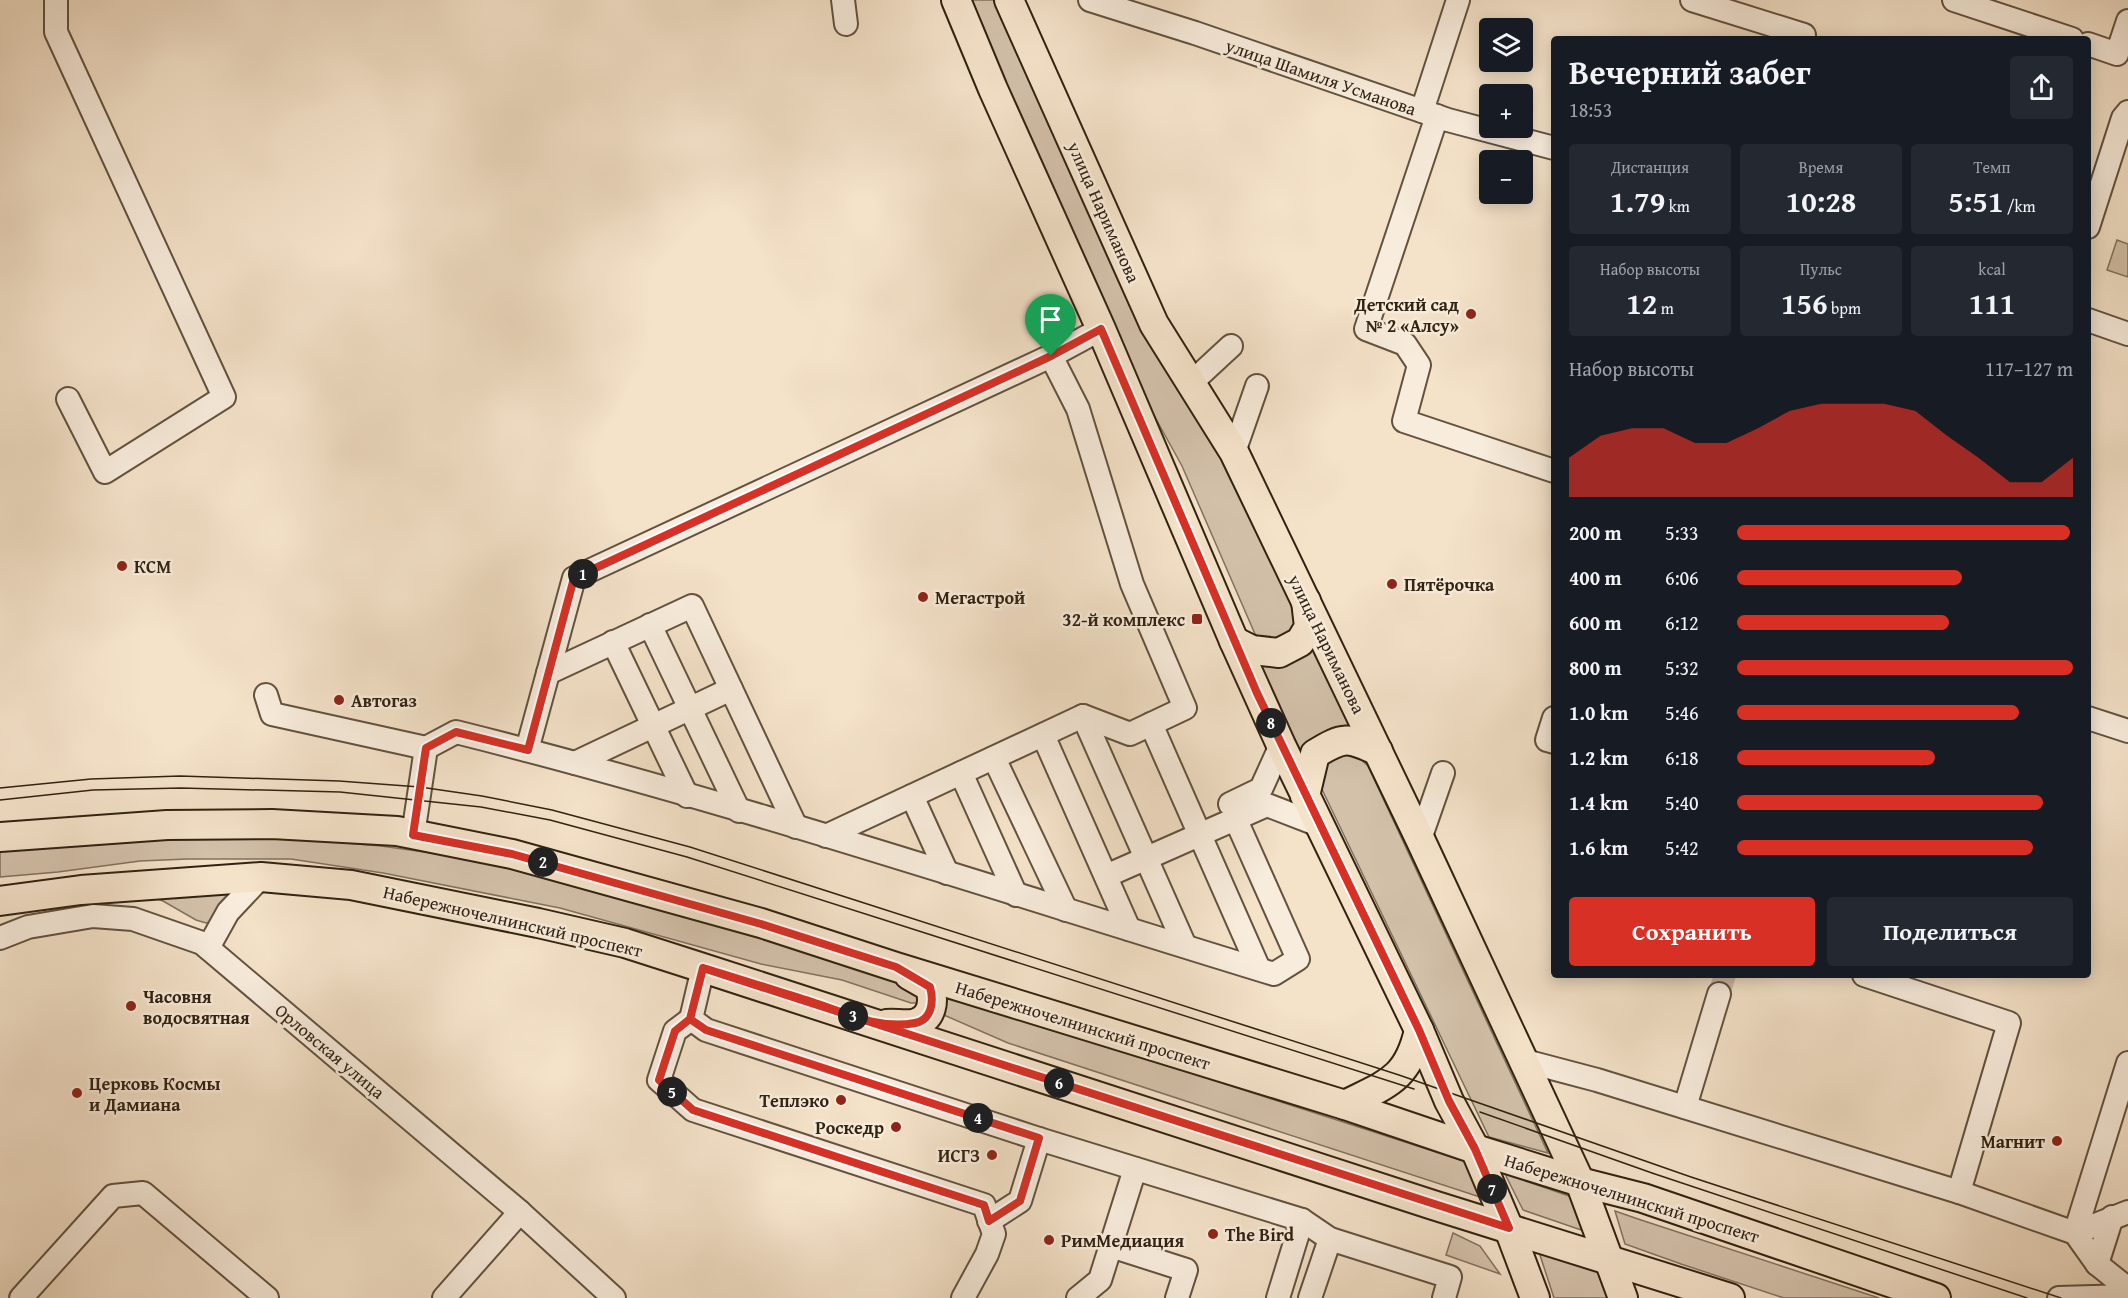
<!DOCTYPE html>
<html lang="ru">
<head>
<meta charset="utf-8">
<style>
  body { margin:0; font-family:"Gentium Book Plus",serif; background:#242831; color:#f1f3f6; height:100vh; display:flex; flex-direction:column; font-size:22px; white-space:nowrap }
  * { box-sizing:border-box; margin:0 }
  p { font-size:20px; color:#9ea1a6 }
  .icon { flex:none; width:33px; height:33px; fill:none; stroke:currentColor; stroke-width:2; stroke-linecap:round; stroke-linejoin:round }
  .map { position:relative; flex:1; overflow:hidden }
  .sheet { position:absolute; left:1551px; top:36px; width:540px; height:942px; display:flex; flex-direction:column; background:#171b24; border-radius:6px; box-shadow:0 3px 15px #0003 }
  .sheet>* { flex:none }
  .tools { position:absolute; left:1479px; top:18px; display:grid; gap:12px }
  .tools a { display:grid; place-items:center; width:54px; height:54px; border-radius:6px; background:#171b24; box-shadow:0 3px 15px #0003; font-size:30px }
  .pin { position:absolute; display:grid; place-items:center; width:51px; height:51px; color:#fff; margin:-62px -26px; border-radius:50% 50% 50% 0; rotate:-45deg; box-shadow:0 0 6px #0007 }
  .pin .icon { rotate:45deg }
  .km { position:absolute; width:30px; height:30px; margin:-15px; border-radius:50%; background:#222; color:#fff; font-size:16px; line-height:30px; text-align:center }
  .round { display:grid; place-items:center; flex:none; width:63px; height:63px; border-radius:6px; background:#242831 }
  .head { display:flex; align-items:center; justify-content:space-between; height:102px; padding:0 18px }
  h1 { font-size:33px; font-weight:800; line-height:45px }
  .metrics { display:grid; grid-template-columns:repeat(3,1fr); gap:9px; height:102px; padding:6px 18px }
  .metrics div { display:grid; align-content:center; border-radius:6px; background:#242831; text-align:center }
  .metrics b { font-size:30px; font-weight:800 }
  .metrics small { font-size:16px; font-weight:400 }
  .metrics p { font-size:16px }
  .chart { height:168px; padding:12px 18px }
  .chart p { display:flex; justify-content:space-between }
  .chart svg { width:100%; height:108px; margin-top:6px; fill:#d93025; opacity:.7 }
  .button { display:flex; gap:12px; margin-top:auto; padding:12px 18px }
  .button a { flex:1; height:69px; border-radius:6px; background:#d93025; color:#fff; font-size:24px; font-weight:800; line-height:69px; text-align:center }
  .button a+a { background:#242831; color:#f1f3f6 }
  ul { padding:0 18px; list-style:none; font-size:20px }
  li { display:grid; grid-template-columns:96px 72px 1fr; align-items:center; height:45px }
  li i { height:15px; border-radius:8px; background:#d93025 }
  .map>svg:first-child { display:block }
</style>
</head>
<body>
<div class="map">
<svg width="2128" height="1298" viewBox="0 0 2128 1298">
  <rect width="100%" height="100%" fill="#f4e2c9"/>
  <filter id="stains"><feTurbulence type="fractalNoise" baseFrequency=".00333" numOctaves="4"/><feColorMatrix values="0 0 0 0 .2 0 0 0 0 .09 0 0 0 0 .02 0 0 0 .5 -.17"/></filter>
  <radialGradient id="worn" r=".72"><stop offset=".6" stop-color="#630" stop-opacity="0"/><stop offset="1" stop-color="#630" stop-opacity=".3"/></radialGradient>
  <!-- green -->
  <g fill="#d3c1aa" stroke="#82725e" stroke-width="1.5">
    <path d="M969,0H999L1299,620L1285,640L1263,639L1255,634L1182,466L1130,372Z"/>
    <path d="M2117,240L2128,244V277L2107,270Z"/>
    <path d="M1313,640L1360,729C1321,730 1320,727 1303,763L1257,661Z"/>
    <path d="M1346,752L1357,756L1368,766L1548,1153L1489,1137L1317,779L1323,765Z"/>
    <path d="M240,834L381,846L468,858L557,876L915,984L920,999L915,1003H911L842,980L761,964L560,908L383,873L291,859H187L140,861L58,872L0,877V848Z"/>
    <path d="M235,889L215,920L206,923L196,920L163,901L140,893Z"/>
    <path d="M943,993L1464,1161L1480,1197L1008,1043L937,1012Z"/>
    <path d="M1505,1174L1572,1197L1587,1232L1523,1210Z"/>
    <path d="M1615,1211L1638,1219L1879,1298H1784L1681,1264L1625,1244Z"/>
    <path d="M1453,1233L1480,1246L1500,1274L1446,1255Z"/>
    <path d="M1539,1252L1600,1270L1609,1298H1554Z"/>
  </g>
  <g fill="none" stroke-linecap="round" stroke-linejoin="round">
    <!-- minor-tunnel -->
    <path stroke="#cdbca4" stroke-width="22" stroke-dasharray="22 11" stroke-linecap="butt" d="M1719,994L1725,975"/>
    <defs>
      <g id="minor">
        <path d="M56,0V32L224,397L105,472L68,399"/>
        <path d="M843,0L846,24"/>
        <path d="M1090,0L1195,33L1448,120L1554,148"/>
        <path d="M1692,0L1804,35L1803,39"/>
        <path d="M1954,0L2072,39"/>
        <path d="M2088,44L2117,54L2128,21"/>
        <path d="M1422,111L1458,0"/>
        <path d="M1437,116L1366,329L1405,344L1419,365L1404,421L1554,471"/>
        <path d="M2088,227L2123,118L2128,112"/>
        <path d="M2088,320L2128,334"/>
        <path d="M1191,383L1231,346"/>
        <path d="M1234,452L1257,386"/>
        <path d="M650,625L739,811"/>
        <path d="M613,642L687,796"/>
        <path d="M548,673L692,606L796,827"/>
        <path d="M266,695L272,714L426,748"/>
        <path d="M1083,716L1185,946"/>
        <path d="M1554,718L1547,740L1554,742"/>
        <path d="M2088,718L2128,731"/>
        <path d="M1151,724L1259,969"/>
        <path d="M1043,735L1129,929"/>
        <path d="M527,750L574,578L1051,356"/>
        <path d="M994,758L1066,910"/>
        <path d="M575,763L731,689"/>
        <path d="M961,773L1016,895"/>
        <path d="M912,796L947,873"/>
        <path d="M1230,804L1261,789L1281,745"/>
        <path d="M413,835L426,748L456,732C732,801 1002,891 1274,974L1298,959L1240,829"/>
        <path d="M826,836L1083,716L1130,734L1185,708L1132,584L1078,409L1051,356L1101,329"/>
        <path d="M1420,839L1443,773"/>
        <path d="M1106,876L1267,805L1319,825"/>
        <path d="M0,938L28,927L93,916L133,919L202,943L520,1212L614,1298"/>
        <path d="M208,948L228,912L261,877"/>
        <path d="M703,968L691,1019L706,1030L1039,1139L1302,1220L1330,1239L1450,1277L1444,1298"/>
        <path d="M1864,975L2009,1023L1959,1192"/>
        <path d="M691,1019L675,1031L659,1080L693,1110L984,1205L994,1234L987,1254L963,1298"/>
        <path d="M1525,1061L1597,1080L1959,1192L2075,1233L2097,1264L2128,1289"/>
        <path d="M1685,1107L1719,994"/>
        <path d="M989,1221L1020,1201L1039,1139"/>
        <path d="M2075,1233L2128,1063"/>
        <path d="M2075,1233L2128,1212"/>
        <path d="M1111,1246L1186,1270L1177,1298"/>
        <path d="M2097,1264L2112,1217"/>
        <path d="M21,1298L113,1196L143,1193L267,1298"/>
        <path d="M444,1298L520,1212"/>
        <path d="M1078,1298L1100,1280L1135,1169"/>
        <path d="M1278,1298L1302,1220"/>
        <path d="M1310,1298L1330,1239"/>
        <path d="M2059,1298L2128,1296"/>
      </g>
      <g id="major">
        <path d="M956,0L993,89L1101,329L1234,641L1281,745L1419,1030L1449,1101L1475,1149L1509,1229L1535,1298"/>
        <path d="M1009,0L1154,324L1234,452L1420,839L1580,1182L1623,1298"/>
        <path d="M1234,641L1252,650L1279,653L1300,642L1309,627L1306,601"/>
        <path d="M1305,796L1315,754C1344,736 1348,737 1378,751"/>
        <path d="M0,837L167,825L272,824L397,831L512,854L761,923L896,967L1345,1105L1475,1149L1580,1182L1643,1198L1936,1298"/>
        <path d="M0,901L81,890L261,877L351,885L538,923L625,943L703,968L1433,1205L1730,1298"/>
        <path d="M887,1024C895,1023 908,1026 916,1023C933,1018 934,1000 930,987L909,975"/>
        <path d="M1345,1105C1386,1084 1408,1080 1419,1030"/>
      </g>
    </defs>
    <!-- minor casing -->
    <use href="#minor" stroke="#62523f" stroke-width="26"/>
    <!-- major casing -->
    <use href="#major" stroke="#312211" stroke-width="32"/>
    <!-- minor -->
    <use href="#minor" stroke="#f8ecdc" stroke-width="22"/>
    <!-- major -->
    <use href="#major" stroke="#f4e2c9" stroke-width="28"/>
    <!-- tram -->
    <g stroke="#312211" stroke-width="1.5">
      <path d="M0,788L91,779L180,776L339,781L420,787L482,796L552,810L690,847L1399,1075L1691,1177L2061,1298"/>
      <path d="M0,800L93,790L181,788L340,792L481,807L550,820L687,857L1414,1089"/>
      <path d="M1480,1112L1652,1173L2027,1298"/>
    </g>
  </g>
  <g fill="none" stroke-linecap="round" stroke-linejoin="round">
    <defs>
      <path id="route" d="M1051,356L574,578L528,750L456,732L426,748L413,835L512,854L761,924L896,967L930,987C934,1001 932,1020 915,1023C880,1030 845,1013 812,1002C776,991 740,979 703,968L690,1019L706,1030L1039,1138L1020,1201L989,1221L984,1205L693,1110L659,1080L675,1031L690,1019L703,968L1509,1228L1475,1149L1449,1101L1419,1030L1257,693L1101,329L1051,356"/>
    </defs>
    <!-- route casing -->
    <use href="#route" stroke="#fff" stroke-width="12"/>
    <!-- route -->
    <use href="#route" stroke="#d93025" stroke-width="8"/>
  </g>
  <!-- markers -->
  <g fill="#8f2418" stroke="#f8ecdc" stroke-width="2">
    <circle cx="1471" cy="314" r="6"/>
    <circle cx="122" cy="566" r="6"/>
    <circle cx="1392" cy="584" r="6"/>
    <circle cx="923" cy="597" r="6"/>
    <rect x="1191" y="613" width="12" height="12" rx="3"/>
    <circle cx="339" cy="700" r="6"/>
    <circle cx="131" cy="1006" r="6"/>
    <circle cx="77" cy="1093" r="6"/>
    <circle cx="841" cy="1100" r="6"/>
    <circle cx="896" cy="1127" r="6"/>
    <circle cx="2057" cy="1141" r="6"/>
    <circle cx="992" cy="1155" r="6"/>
    <circle cx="1213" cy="1234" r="6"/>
    <circle cx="1049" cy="1240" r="6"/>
  </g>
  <g text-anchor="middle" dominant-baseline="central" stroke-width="5" stroke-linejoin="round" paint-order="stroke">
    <!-- street labels -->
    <g font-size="18" fill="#312211" stroke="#f8ecdc">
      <text transform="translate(1321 77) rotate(19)">улица Шамиля Усманова</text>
      <text transform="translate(1104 212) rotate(66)">улица Нариманова</text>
      <text transform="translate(1327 644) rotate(64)">улица Нариманова</text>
      <text transform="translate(513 921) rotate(13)">Набережночелнинский проспект</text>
      <text transform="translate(1083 1025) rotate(17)">Набережночелнинский проспект</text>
      <text transform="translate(330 1051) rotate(40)">Орловская улица</text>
      <text transform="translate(1632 1198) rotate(17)">Набережночелнинский проспект</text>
    </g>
    <!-- poi labels -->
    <g font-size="18" font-weight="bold" fill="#312211" stroke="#f8ecdc" text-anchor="start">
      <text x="1459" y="304" text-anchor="end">Детский сад<tspan x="1459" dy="21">№ 2 «Алсу»</tspan></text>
      <text x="134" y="566">КСМ</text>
      <text x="1404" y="584">Пятёрочка</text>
      <text x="935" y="597">Мегастрой</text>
      <text x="1185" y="619" text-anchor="end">32-й комплекс</text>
      <text x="351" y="700">Автогаз</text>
      <text x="143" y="996">Часовня<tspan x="143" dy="21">водосвятная</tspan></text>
      <text x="89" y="1083">Церковь Космы<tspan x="89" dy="21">и Дамиана</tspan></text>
      <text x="829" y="1100" text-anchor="end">Теплэко</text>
      <text x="884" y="1127" text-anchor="end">Роскедр</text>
      <text x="2045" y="1141" text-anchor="end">Магнит</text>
      <text x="980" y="1155" text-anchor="end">ИСГЗ</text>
      <text x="1225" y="1234">The Bird</text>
      <text x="1061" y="1240">РимМедиация</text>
    </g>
  </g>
  <rect width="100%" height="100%" filter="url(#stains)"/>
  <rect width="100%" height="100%" fill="url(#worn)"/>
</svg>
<div class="tools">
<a><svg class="icon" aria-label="layers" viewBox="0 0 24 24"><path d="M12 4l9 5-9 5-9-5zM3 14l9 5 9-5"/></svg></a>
<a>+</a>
<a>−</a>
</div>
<div class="pin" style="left:1051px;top:356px;background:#1e9e55"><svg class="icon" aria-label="arrive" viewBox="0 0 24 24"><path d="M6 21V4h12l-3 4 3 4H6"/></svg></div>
<b class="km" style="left:583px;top:574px">1</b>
<b class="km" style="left:543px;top:862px">2</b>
<b class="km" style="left:853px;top:1016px">3</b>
<b class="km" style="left:978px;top:1118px">4</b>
<b class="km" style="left:672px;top:1092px">5</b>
<b class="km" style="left:1059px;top:1083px">6</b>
<b class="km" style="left:1492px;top:1189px">7</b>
<b class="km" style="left:1271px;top:723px">8</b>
<section class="sheet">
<div class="head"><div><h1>Вечерний забег</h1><p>18:53</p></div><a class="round"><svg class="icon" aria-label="share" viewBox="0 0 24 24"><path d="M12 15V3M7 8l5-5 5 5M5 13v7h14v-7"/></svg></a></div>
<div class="metrics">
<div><p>Дистанция</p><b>1.79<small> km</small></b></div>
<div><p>Время</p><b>10:28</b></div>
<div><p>Темп</p><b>5:51<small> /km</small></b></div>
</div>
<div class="metrics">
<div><p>Набор высоты</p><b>12<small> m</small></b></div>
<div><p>Пульс</p><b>156<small> bpm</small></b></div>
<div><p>kcal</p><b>111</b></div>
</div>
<div class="chart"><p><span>Набор высоты</span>117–127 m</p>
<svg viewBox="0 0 160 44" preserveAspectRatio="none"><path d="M0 44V28L10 19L20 16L30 16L40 22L50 22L60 16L70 9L80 6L90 6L100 6L110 9L120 19L130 28L140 38L150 38L160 28V44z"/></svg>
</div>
<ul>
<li><b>200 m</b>5:33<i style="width:99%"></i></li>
<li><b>400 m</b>6:06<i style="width:67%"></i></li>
<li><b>600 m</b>6:12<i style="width:63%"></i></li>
<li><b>800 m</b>5:32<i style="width:100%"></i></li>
<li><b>1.0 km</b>5:46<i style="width:84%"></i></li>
<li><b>1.2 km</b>6:18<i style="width:59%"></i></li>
<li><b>1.4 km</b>5:40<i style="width:91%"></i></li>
<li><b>1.6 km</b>5:42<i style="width:88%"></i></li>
</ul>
<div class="button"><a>Сохранить</a><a>Поделиться</a></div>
</section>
</div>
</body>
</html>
